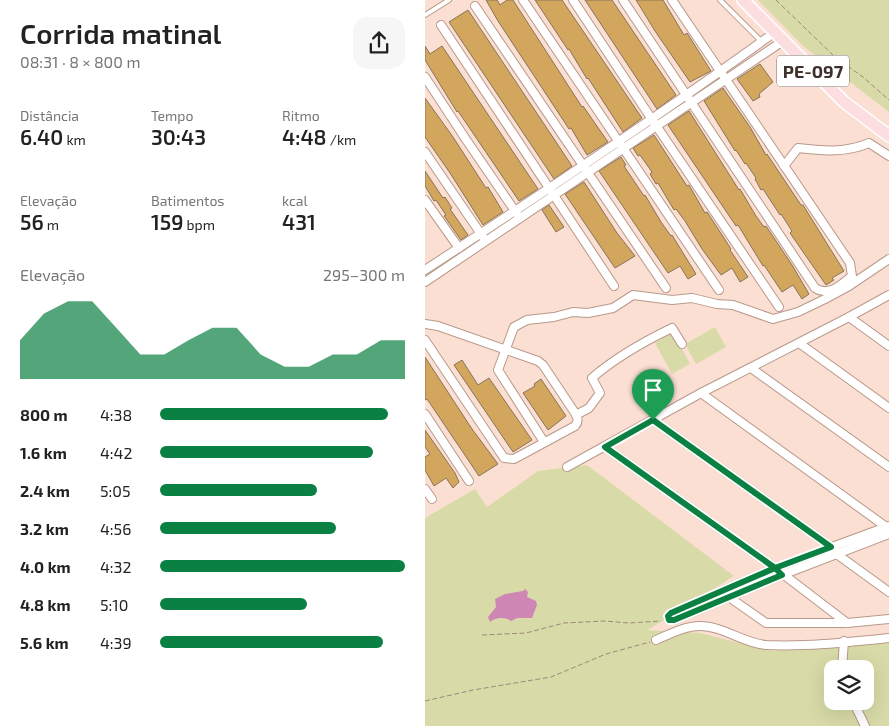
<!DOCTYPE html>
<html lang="pt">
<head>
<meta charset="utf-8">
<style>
  body { margin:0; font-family:"Exo 2",sans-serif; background:#f6f6f6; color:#222; height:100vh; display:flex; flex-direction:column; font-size:19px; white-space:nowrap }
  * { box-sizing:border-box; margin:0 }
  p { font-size:16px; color:#767676 }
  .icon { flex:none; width:28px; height:28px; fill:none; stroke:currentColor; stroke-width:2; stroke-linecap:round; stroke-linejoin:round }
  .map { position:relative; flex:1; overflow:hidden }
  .details { display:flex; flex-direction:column; background:#fff; width:425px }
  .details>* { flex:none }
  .fabs { position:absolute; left:399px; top:660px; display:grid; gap:10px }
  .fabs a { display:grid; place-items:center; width:50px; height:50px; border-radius:10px; background:#fff; box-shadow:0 5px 20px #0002; font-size:25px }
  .pin { position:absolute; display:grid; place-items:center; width:42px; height:42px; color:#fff; margin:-51px -21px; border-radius:50% 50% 50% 0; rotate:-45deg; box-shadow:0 0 5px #0007 }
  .pin .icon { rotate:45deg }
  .round { display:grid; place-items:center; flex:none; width:52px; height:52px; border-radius:15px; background:#f6f6f6 }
  .head { display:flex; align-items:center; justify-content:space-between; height:85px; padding:0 20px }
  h1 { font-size:28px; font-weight:600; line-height:38px }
  .stats { display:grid; grid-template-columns:repeat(3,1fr); gap:8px; height:85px; padding:5px 20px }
  .stats div { display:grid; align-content:center }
  .stats b { font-size:21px; font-weight:600 }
  .stats small { font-size:14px; font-weight:400 }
  .stats p { font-size:14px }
  .chart { height:140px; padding:10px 20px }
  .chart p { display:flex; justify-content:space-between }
  .chart svg { width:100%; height:90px; margin-top:5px; fill:#0b8043; opacity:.7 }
  ul { padding:0 20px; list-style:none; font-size:16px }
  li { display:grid; grid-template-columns:80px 60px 1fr; align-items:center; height:38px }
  li i { height:12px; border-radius:6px; background:#0b8043 }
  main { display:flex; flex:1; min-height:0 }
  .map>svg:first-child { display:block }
</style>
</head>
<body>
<main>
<section class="details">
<div class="head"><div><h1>Corrida matinal</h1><p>08:31 · 8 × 800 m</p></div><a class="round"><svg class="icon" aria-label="share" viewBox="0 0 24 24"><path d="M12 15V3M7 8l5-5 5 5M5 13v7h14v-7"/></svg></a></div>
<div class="stats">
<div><p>Distância</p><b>6.40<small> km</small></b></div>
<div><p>Tempo</p><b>30:43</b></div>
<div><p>Ritmo</p><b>4:48<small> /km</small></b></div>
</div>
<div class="stats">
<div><p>Elevação</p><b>56<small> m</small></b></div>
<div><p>Batimentos</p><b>159<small> bpm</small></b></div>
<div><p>kcal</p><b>431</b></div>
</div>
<div class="chart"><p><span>Elevação</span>295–300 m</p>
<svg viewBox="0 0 160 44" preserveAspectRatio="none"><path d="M0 44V25L10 12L20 6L30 6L40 19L50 32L60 32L70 25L80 19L90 19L100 32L110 38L120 38L130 32L140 32L150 25L160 25V44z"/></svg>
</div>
<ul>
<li><b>800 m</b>4:38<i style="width:93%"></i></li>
<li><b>1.6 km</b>4:42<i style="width:87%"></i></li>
<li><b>2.4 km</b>5:05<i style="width:64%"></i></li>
<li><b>3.2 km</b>4:56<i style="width:72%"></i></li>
<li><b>4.0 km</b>4:32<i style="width:100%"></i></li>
<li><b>4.8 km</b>5:10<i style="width:60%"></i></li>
<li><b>5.6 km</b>4:39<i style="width:91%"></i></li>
</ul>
</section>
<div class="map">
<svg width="464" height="726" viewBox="0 0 464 726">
  <rect width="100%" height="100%" fill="#fbdfd3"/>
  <!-- green -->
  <g fill="#d8dba7" fill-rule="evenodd">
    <path d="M333,0H464V112L378,46Z"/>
    <path d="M290,327L301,347L271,364L260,344Z"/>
    <path d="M248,332L265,364L247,374L230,343Z"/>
    <path d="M162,465L309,576L223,630L275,633L347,651L464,643V726H0V518L50,489L62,507L113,471ZM408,669H440V701H408Z"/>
  </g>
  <!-- water -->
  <path fill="#ce86b5" d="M100,589L103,592L102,597L111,601L112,605L107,618H92L86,621C80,617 71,617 65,622L63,617L71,607L70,599L80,594L98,591Z"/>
  <!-- building -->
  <g fill="#d3a65d" stroke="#86745a">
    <path d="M61,0H72L75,5L82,0H88L157,107L158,106L183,142L162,155L146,128L144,129L73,21Z"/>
    <path d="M110,0H137L217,118L198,132L163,78L162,79L144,49L143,50Z"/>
    <path d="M160,0H187L251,95L232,109Z"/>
    <path d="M211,0H238L259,35L262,33L286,71L265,82L230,31Z"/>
    <path d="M43,10L147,166L129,179L24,22Z"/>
    <path d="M0,46L5,54L17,46L113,189L94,201L33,111L32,112L0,60Z"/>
    <path d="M335,64L348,82L334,94L335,97L328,101L312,79Z"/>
    <path d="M298,88L325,127L341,155L342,154L376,205H378L419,271L407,278L409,280L401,285L365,233L367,231L356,214L355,215L338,189L336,190L330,179L331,178L321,163L320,164L311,150L310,151L279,101Z"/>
    <path d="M0,98L28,137L61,188L63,187L78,212L58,225L25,173L0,137Z"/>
    <path d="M264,111L314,190L315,189L331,216L339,227L341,226L367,265L384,294L377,299L368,285L357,292L339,265L338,266L313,225L311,226L243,125Z"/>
    <path d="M229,135L262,186L264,185L280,213L282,212L299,238L306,249L305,250L323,277L315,282L307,268L296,275L277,249L260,221L251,209L249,210L233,183L231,184L225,174L227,172L215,155L213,156L208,148Z"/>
    <path d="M196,157L201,165L199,166L219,196L220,195L236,222L246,236L247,235L271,274L263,279L255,266L243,273L174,171Z"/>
    <path d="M0,171L18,198L20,197L27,208L25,209L43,235L36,240L19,216L21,215L11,200L9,201L0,186Z"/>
    <path d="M159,182L192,233L210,256L190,268L140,194Z"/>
    <path d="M124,205L139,227L131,232L117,210Z"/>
    <path d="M0,357L47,429L73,464L54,476L2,399L0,400Z"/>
    <path d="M37,360L53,385L64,378L107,440L88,452L29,365Z"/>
    <path d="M116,379L141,416L123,430L98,393L110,386L109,384Z"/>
    <path d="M0,430L30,473L34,482L28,488L21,478L9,486L0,470V457L5,454L0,447Z"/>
  </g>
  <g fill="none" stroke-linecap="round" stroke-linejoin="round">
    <defs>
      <g id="service">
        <path d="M295,0L337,42"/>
        <path d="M0,15L24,0"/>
      </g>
      <g id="minor">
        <path d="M98,0L294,290"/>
        <path d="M148,0L226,118L354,307"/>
        <path d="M198,0L390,288C404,297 416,285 427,276L425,263L247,0"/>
        <path d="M50,6L241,288"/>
        <path d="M16,25L189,286"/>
        <path d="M0,77L40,138L92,214"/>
        <path d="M0,152L58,237"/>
        <path d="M359,166L373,148C398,151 421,153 444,143L464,156"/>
        <path d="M0,200L34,248"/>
        <path d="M0,270C118,193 236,115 350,32"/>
        <path d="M0,282L358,41"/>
        <path d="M424,317L464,346"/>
        <path d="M0,324L13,326L113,361L118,365L150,413C153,418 154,421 150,426L89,459L79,458L0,340"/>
        <path d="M374,343L464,408"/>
        <path d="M326,368L464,467"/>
        <path d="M276,393L464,529"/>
        <path d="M0,414L44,481"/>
        <path d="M151,415L164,408L175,393L167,378C191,357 218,342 247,328L257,344"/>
        <path d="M228,420L406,547L413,555L464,592"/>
        <path d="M119,442L73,370L89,327L102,320L129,317L148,312L163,313L188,308L208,295L247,300L267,298L292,304L308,305L348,319L373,312L400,299L424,286L464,259"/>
        <path d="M180,447L350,568L422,623"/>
        <path d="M142,467L276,393L424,317L464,295"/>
        <path d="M0,489L7,499"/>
        <path d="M464,526L350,568L246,613L243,616L244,620H249L357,575L464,534"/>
        <path d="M301,595L341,623H422L464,619"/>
        <path d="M231,640C245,634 260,626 275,626C298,626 318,643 341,645C380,647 425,642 464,638"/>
        <path d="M417,669L419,641"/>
        <path d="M428,701L440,726"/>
      </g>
      <path id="primary" d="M318,0L419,102L464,136"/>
    </defs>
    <!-- service casing -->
    <use href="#service" stroke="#b9998a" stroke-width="6"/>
    <!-- minor casing -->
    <use href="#minor" stroke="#b9998a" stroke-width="10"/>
    <!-- primary casing -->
    <use href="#primary" stroke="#fff" stroke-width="14"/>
    <!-- path -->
    <g stroke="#9c887f" stroke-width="1" stroke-dasharray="5 2.5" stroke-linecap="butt">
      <path d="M351,0L411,58L438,77L464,100"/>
      <path d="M57,635L101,633L139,623L180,621L204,623L236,621"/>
      <path d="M0,701L48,690L126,677L181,654L225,642"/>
    </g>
    <!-- service -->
    <use href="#service" stroke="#fff" stroke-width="4"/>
    <!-- minor -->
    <use href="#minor" stroke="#fff" stroke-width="8"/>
    <!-- primary -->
    <use href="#primary" stroke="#fddee0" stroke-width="11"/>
  </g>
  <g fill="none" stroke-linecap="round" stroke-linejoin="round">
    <defs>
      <path id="route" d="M228,420L180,447L350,568L246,613L243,616L244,620H249L357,575L350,568L406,547L228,420"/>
    </defs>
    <!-- route casing -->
    <use href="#route" stroke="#fff" stroke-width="10"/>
    <!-- route -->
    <use href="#route" stroke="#0b8043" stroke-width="6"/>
  </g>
  <g text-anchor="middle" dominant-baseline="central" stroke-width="5" stroke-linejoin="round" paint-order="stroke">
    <!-- shield labels -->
    <rect fill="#fff" stroke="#786f6b" stroke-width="1" x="352" y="55.5" width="72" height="31" rx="4"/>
    <g font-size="18" font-weight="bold" fill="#3e312b">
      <text x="388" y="71">PE-097</text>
    </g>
  </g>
</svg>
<div class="fabs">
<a><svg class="icon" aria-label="layers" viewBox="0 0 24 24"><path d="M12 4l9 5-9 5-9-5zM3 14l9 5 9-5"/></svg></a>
</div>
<div class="pin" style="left:228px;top:420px;background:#1e9e55"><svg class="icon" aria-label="arrive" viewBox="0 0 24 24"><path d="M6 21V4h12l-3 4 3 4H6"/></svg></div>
</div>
</main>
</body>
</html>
